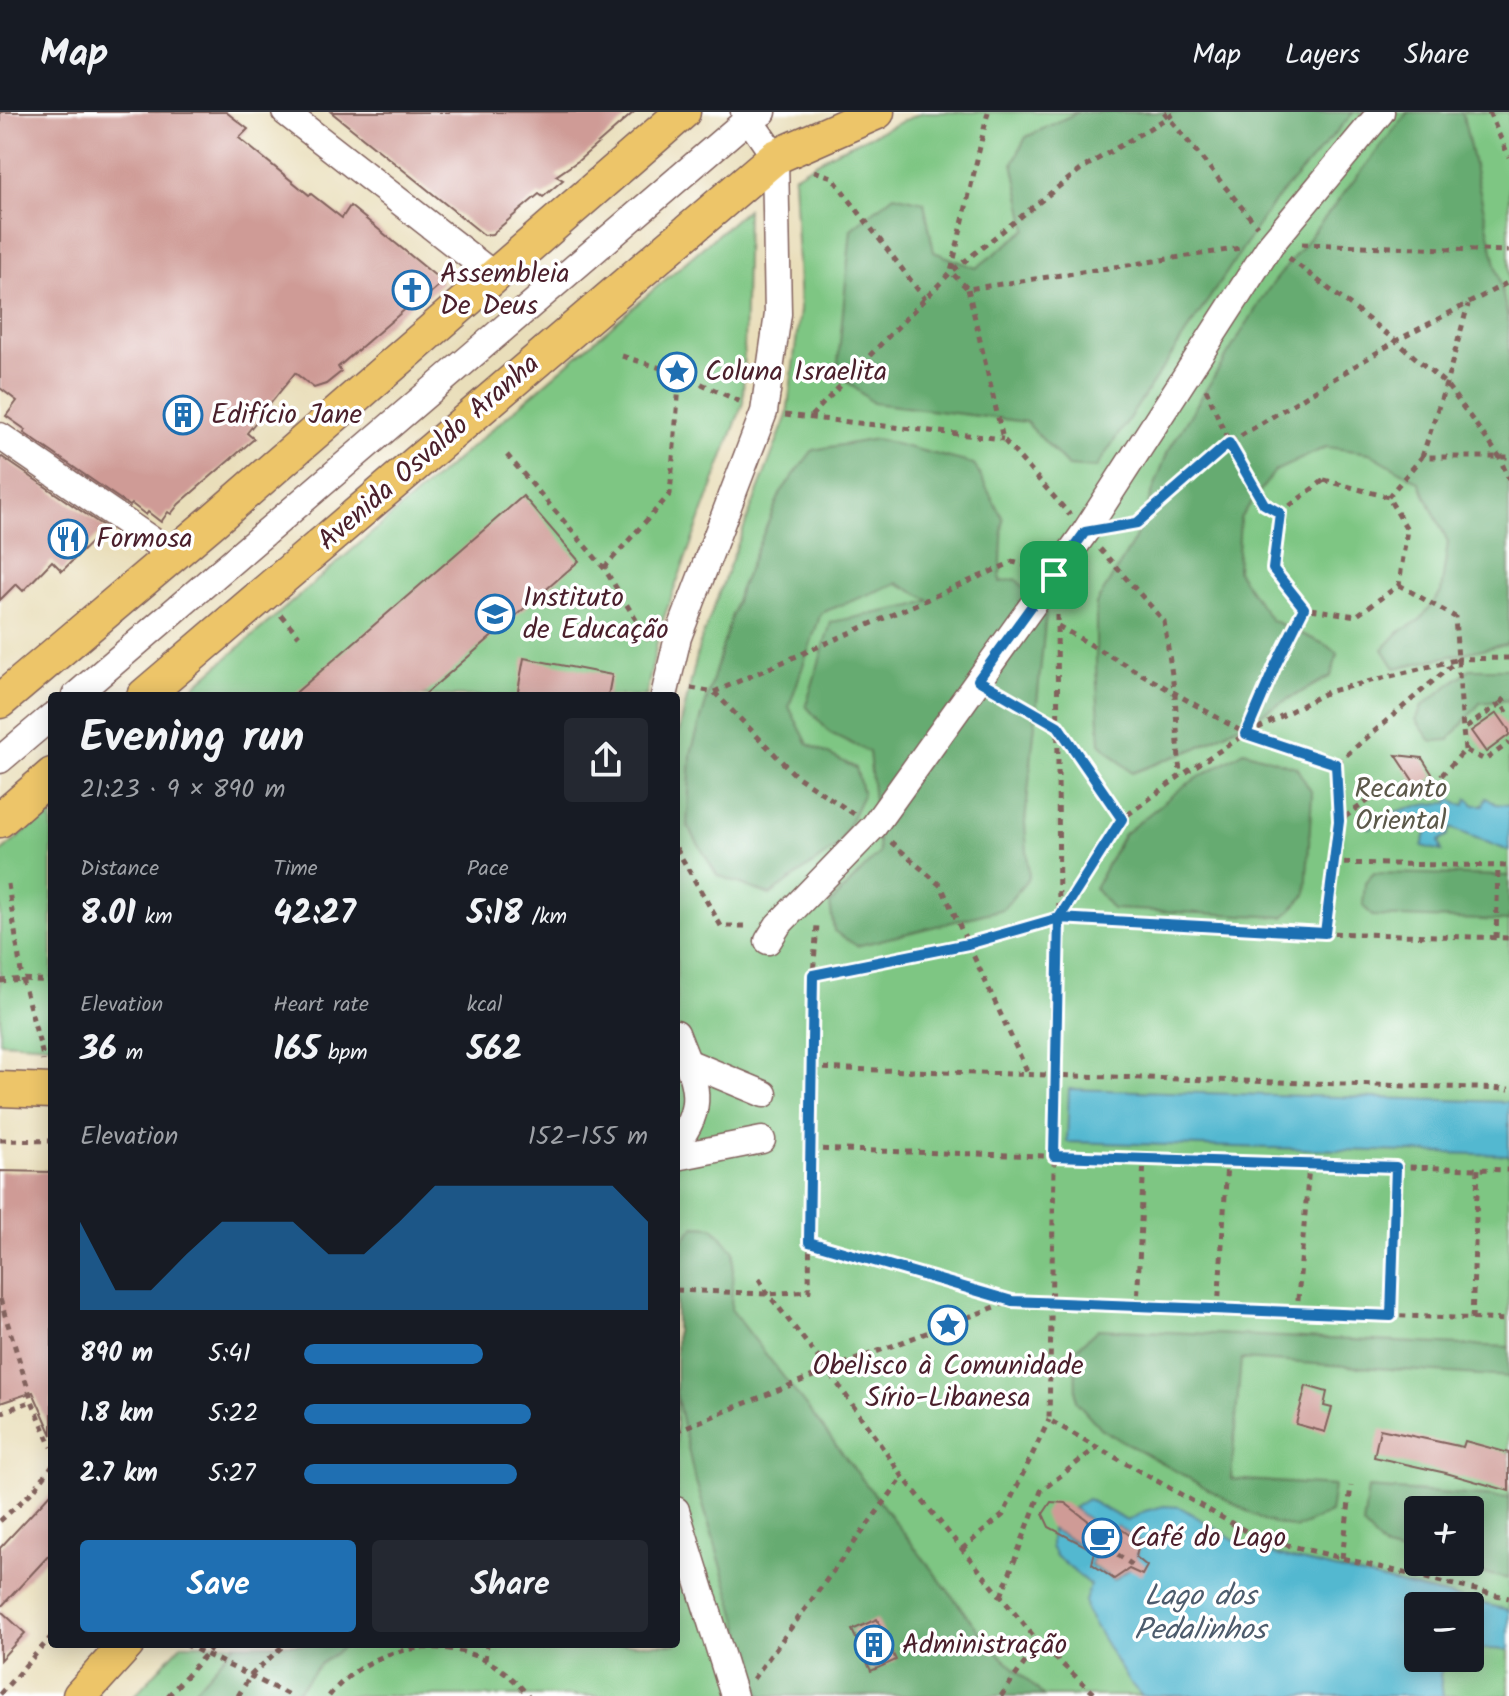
<!DOCTYPE html>
<html lang="en">
<head>
<meta charset="utf-8">
<style>
  body { margin:0; font-family:Kalam,sans-serif; background:#242831; color:#f1f3f6; height:100vh; display:flex; flex-direction:column; font-size:30px; white-space:nowrap }
  * { box-sizing:border-box; margin:0 }
  p { font-size:26px; color:#9ea1a6 }
  .icon { flex:none; width:44px; height:44px; fill:none; stroke:currentColor; stroke-width:2; stroke-linecap:round; stroke-linejoin:round }
  .map { position:relative; flex:1; overflow:hidden }
  .panel { position:absolute; left:48px; top:580px; width:632px; height:956px; display:flex; flex-direction:column; background:#171b24; border-radius:8px; box-shadow:0 4px 20px #0003 }
  .panel>* { flex:none }
  .tools { position:absolute; left:1404px; top:1384px; display:grid; gap:16px }
  .tools a { display:grid; place-items:center; width:80px; height:80px; border-radius:8px; background:#171b24; box-shadow:0 4px 20px #0003; font-size:40px }
  .pin { position:absolute; display:grid; place-items:center; width:68px; height:68px; color:#fff; margin:-34px; border-radius:16px; box-shadow:0 4px 12px #0006 }
  .round { display:grid; place-items:center; flex:none; width:84px; height:84px; border-radius:8px; background:#242831 }
  .overview { display:flex; align-items:center; justify-content:space-between; height:136px; padding:0 32px }
  h1 { font-size:44px; font-weight:700; line-height:60px }
  .metrics { display:grid; grid-template-columns:repeat(3,1fr); gap:12px; height:136px; padding:8px 32px }
  .metrics div { display:grid; align-content:center }
  .metrics b { font-size:34px; font-weight:700 }
  .metrics small { font-size:22px; font-weight:400 }
  .metrics p { font-size:22px }
  .chart { height:224px; padding:16px 32px }
  .chart p { display:flex; justify-content:space-between }
  .chart svg { width:100%; height:144px; margin-top:8px; fill:#1f6fb2; opacity:.7 }
  .primary-button { display:flex; gap:16px; margin-top:auto; padding:16px 32px }
  .primary-button a { flex:1; height:92px; border-radius:8px; background:#1f6fb2; color:#fff; font-size:32px; font-weight:700; line-height:92px; text-align:center }
  .primary-button a+a { background:#242831; color:#f1f3f6 }
  ul { padding:0 32px; list-style:none; font-size:26px }
  li { display:grid; grid-template-columns:128px 96px 1fr; align-items:center; height:60px }
  li i { height:20px; border-radius:10px; background:#1f6fb2 }
  header { display:flex; align-items:center; gap:48px; box-sizing:border-box; height:112px; padding:0 40px; background:#171b24; border-bottom:2px solid #363941 }
  header strong { font-size:38px }
  nav { display:flex; gap:44px; margin-inline-start:auto; font-size:28px }
  .map>svg:first-child { display:block }
</style>
</head>
<body>
<header>
<strong>Map</strong>
<nav><a>Map</a><a>Layers</a><a>Share</a></nav>
</header>
<div class="map">
<svg width="1509" height="1584" viewBox="0 0 1509 1584">
  <rect width="100%" height="100%" fill="#fff"/>
  <filter id="ink" filterUnits="userSpaceOnUse"><feTurbulence type="fractalNoise" baseFrequency=".0125" numOctaves="2"/><feDisplacementMap in="SourceGraphic" scale="16" xChannelSelector="R" yChannelSelector="G"/><feConvolveMatrix kernelMatrix="1 2 1 2 8 2 1 2 1" color-interpolation-filters="sRGB"/></filter>
  <filter id="wash" filterUnits="userSpaceOnUse"><feTurbulence type="fractalNoise" baseFrequency=".006" numOctaves="4" result="noise"/><feDisplacementMap in="SourceGraphic" scale="32" xChannelSelector="R" yChannelSelector="G"/><feGaussianBlur stdDeviation="1.8" result="paint"/><feColorMatrix in="noise" values="0 0 0 0 0 0 0 0 0 0 0 0 0 0 0 0 0 1.4 0 .05"/><feComposite in="paint" operator="in"/></filter>
  <g filter="url(#wash)">
    <rect width="100%" height="100%" fill="#e9deba"/>
    <!-- green -->
    <g fill="#7ec683" stroke="#647257" stroke-width="2" fill-rule="evenodd">
      <path d="M923,0H1509V1584H134L182,1532H676V633L700,531L787,303L800,198L794,64L834,40ZM1418,1398H1470V1450H1418ZM1418,1494H1470V1546H1418Z"/>
      <path d="M747,97L743,291L660,516L646,584H183Z"/>
      <path d="M52,697V933L0,930V741Z"/>
    </g>
    <!-- forest -->
    <g fill="#66ab71" stroke="#58654e" stroke-width="2">
      <path d="M1078,0H1354L1273,91L1096,356L1068,354L1026,310L873,291L837,261L851,117L894,83L924,90L934,140L976,156L1027,117L1013,51L1026,25Z"/>
      <path d="M1408,0H1460L1463,4L1509,211V527L1506,532L1395,556L1383,537L1399,520L1420,508L1441,480L1448,430L1419,370L1369,341L1326,335L1275,359L1240,406L1237,459L1271,508L1324,532L1338,541L1331,564L1197,636L1132,661L1100,631L1096,554V492L1134,429L1168,339L1267,179Z"/>
      <path d="M876,327L974,352L1003,407L1000,470L1016,467L1046,501L1025,711L1029,766L1003,797L857,834L834,819L830,792L879,741L869,640L830,621L806,594L831,510L913,494L930,488L897,471L821,501L789,595L808,632L856,656L863,683L839,733L770,783L717,763L687,713L691,641L739,479L781,380L813,338Z"/>
      <path d="M1470,557H1509V588L1480,591L1449,628L1431,629L1416,608L1422,594Z"/>
      <path d="M1244,639L1296,655L1312,681L1306,783L1284,805L1112,797L1095,776L1123,723L1184,674Z"/>
      <path d="M1374,761L1509,764V809L1372,804L1363,793L1365,771Z"/>
      <path d="M695,1114L713,1115L734,1139L731,1197L990,1533L1044,1584H761L693,1360L676,1281V1136Z"/>
      <path d="M1098,1217L1509,1235V1265L1241,1247L1231,1367L1334,1374L1330,1401L1296,1416L1265,1409L1101,1317L1076,1289L1075,1238Z"/>
      <path d="M1368,1376L1509,1386V1467L1436,1450H1470V1398H1418V1446L1386,1438L1363,1414Z"/>
      <path d="M235,1532H348L319,1553L294,1584H189Z"/>
    </g>
    <!-- water -->
    <g fill="#52b8d0" stroke="#4e6c7e" stroke-width="2">
      <path d="M1450,685L1458,692L1465,693L1467,686L1475,693H1483L1486,686L1496,692L1509,693V739L1451,716L1448,723L1439,729L1442,739L1422,734L1428,716C1409,704 1389,711 1369,716C1383,698 1427,691 1449,691Z"/>
      <path d="M1069,977L1509,990V1043L1067,1030Z"/>
      <path d="M1087,1387L1127,1409L1145,1399L1164,1394L1180,1395L1250,1437L1509,1498V1538L1470,1536V1494H1418V1546H1449L1440,1562L1443,1584H1142L1128,1569L1086,1499L1085,1489L1090,1473L1056,1444L1051,1435V1417L1095,1440L1091,1453L1114,1468L1134,1454L1139,1429L1117,1414L1107,1422L1073,1396Z"/>
    </g>
    <g id="blocks">
      <!-- building -->
      <g fill="#cf9b96">
        <path d="M0,0H226L248,17L239,26L309,83L311,82L342,106L350,94L443,170L427,184L424,181L338,255L341,260L326,272L314,276L295,261L247,321L254,327L179,392L171,402L168,400L161,410L148,400L146,403L132,392L130,394L24,321L26,318L6,304L17,289L0,276Z"/>
        <path d="M331,0H634L578,49L556,64L563,68L543,85L539,82L492,122L484,123Z"/>
        <path d="M2,345L106,416L62,459L52,449L23,479L16,472L0,488V346Z"/>
        <path d="M523,384L579,449L423,584H292Z"/>
        <path d="M524,546L612,563L608,584H517Z"/>
        <path d="M1497,601L1509,618V623L1486,640L1471,619Z"/>
        <path d="M1396,643L1422,646L1434,665L1418,676Z"/>
        <path d="M0,1059L52,1060V1323L33,1280L0,1291Z"/>
        <path d="M1306,1274L1327,1280L1324,1294L1332,1296L1325,1320L1296,1312Z"/>
        <path d="M1380,1317L1463,1335L1465,1329L1509,1341V1379L1446,1361L1374,1345Z"/>
        <path d="M52,1380V1440L0,1496V1436Z"/>
        <path d="M1051,1390L1065,1391L1107,1423L1117,1414L1139,1430L1136,1445L1147,1454L1142,1463L1129,1457L1114,1467L1092,1452L1095,1439L1049,1415L1043,1402Z"/>
        <path d="M0,1498L25,1521L0,1548Z"/>
        <path d="M877,1507L896,1548L871,1559L852,1518Z"/>
      </g>
    </g>
  </g>
  <g filter="url(#ink)">
    <use href="#blocks" fill-opacity="0" stroke="#82625d" stroke-width="2"/>
    <g fill="none" stroke-linecap="round" stroke-linejoin="round">
      <defs>
        <g id="minor">
          <path d="M285,0L495,164"/>
          <path d="M0,324L172,442"/>
          <path d="M75,584L749,6L763,0"/>
          <path d="M664,584L678,525L764,300L778,202L775,45L744,0"/>
          <path d="M0,648L52,604"/>
          <path d="M768,829L778,813L874,714L1085,420L1271,132L1381,0"/>
          <path d="M676,921C692,963 710,992 676,1031"/>
          <path d="M687,950L764,982"/>
          <path d="M676,1045L762,1028"/>
          <path d="M676,1398L734,1584"/>
        </g>
        <g id="major">
          <path d="M144,584L775,45L877,0"/>
          <path d="M0,589L214,408L683,0"/>
          <path d="M0,708L52,663"/>
          <path d="M0,977L52,979"/>
          <path d="M80,1584L127,1532"/>
        </g>
      </defs>
      <!-- minor casing -->
      <use href="#minor" stroke="#82625d" stroke-width="29"/>
      <!-- major casing -->
      <use href="#major" stroke="#82625d" stroke-width="37"/>
      <!-- path -->
      <g stroke="#82625d" stroke-width="5" stroke-dasharray="6 6" stroke-linecap="butt">
        <path d="M988,0L951,160L968,177L1241,136"/>
        <path d="M1164,0L1257,114"/>
        <path d="M1489,0L1509,45"/>
        <path d="M814,59L832,65L925,187"/>
        <path d="M1302,132L1509,139"/>
        <path d="M1289,146L1396,229L1446,272L1499,344L1509,368"/>
        <path d="M968,177L1003,327L1070,403"/>
        <path d="M622,244L680,262L741,290"/>
        <path d="M1206,277L1229,331L1264,392L1280,401"/>
        <path d="M785,303L1003,327"/>
        <path d="M811,304L951,160L1081,57L1177,0"/>
        <path d="M507,343L604,456L651,532"/>
        <path d="M1422,345L1446,272L1468,193"/>
        <path d="M1324,368L1388,385L1407,417L1399,473L1356,504L1304,496L1273,457L1280,401Z"/>
        <path d="M1388,385L1422,345H1509"/>
        <path d="M1117,414L1137,411L1229,331L1396,229L1509,170"/>
        <path d="M1100,437L1164,509L1175,583L1180,664"/>
        <path d="M604,456L670,382L680,262"/>
        <path d="M1399,473L1455,505L1463,618"/>
        <path d="M281,503L299,524"/>
        <path d="M1057,503L1059,805"/>
        <path d="M1058,514L1246,622"/>
        <path d="M1509,546L1459,547L1336,652L1246,622L1180,664L1122,707L1059,806L1049,1308L1258,1426L1509,1486"/>
        <path d="M691,576L714,580L795,663L854,702"/>
        <path d="M714,580L1013,450L1030,455"/>
        <path d="M1000,580L1058,614L1122,707"/>
        <path d="M1501,591L1509,582"/>
        <path d="M1247,622L1327,580L1455,548"/>
        <path d="M1247,622L1276,552L1304,496"/>
        <path d="M1465,638L1463,618L1501,591L1509,603"/>
        <path d="M1336,652L1339,708"/>
        <path d="M891,730L941,774L1029,963"/>
        <path d="M676,736L721,814H747"/>
        <path d="M1332,751L1509,754"/>
        <path d="M8,772L22,867L42,940L43,949"/>
        <path d="M1325,821L1339,709L1382,679L1427,673L1439,666L1465,638L1485,648L1509,631"/>
        <path d="M1496,826L1498,754"/>
        <path d="M813,863L968,832L1059,806L1325,821L1509,826"/>
        <path d="M0,869L22,867L52,869"/>
        <path d="M812,956L1509,977"/>
        <path d="M0,1028L52,1029"/>
        <path d="M810,1037L1509,1058"/>
        <path d="M809,1130L1012,1189L1509,1208"/>
        <path d="M759,1167L768,1182L828,1258L903,1365L1039,1531L1097,1584"/>
        <path d="M676,1178L768,1182L809,1179L813,863L817,813H813"/>
        <path d="M0,1187L32,1289L52,1335"/>
        <path d="M1137,1194L1144,1047"/>
        <path d="M1218,1197L1227,1051"/>
        <path d="M1297,1200L1309,1053"/>
        <path d="M1391,1204L1396,1055"/>
        <path d="M1472,1207L1478,1057"/>
        <path d="M0,1301L32,1289"/>
        <path d="M676,1319L828,1258L1011,1189"/>
        <path d="M0,1409L34,1378L52,1354"/>
        <path d="M1098,1429L1134,1454"/>
        <path d="M962,1437L1003,1403L1049,1308"/>
        <path d="M1342,1446L1351,1374"/>
        <path d="M1001,1484L1041,1379L1097,1335"/>
        <path d="M185,1532L291,1584"/>
        <path d="M485,1548L487,1532"/>
        <path d="M753,1567L903,1365"/>
        <path d="M0,1582L52,1524"/>
        <path d="M168,1584L215,1532"/>
        <path d="M238,1584L251,1563L285,1532"/>
        <path d="M329,1584C380,1521 479,1518 528,1584"/>
        <path d="M1001,1584L1039,1531"/>
      </g>
      <!-- minor -->
      <use href="#minor" stroke="#fff" stroke-width="26"/>
      <!-- major -->
      <use href="#major" stroke="#edc569" stroke-width="34"/>
    </g>
  </g>
  <g fill="none" stroke-linecap="round" stroke-linejoin="round" filter="url(#ink)">
    <defs>
      <path id="route" d="M1054,463L978,568L1058,614L1122,707L1059,806L968,832L813,863L809,1130L1012,1189L1391,1204L1396,1055L1054,1044L1059,806L1325,821L1339,709L1336,652L1246,622L1276,552L1304,496L1273,457L1280,401L1264,392L1229,331L1137,411L1085,420L1054,463"/>
    </defs>
    <!-- route casing -->
    <use href="#route" stroke="#fff" stroke-width="16"/>
    <!-- route -->
    <use href="#route" stroke="#1f6fb2" stroke-width="10"/>
  </g>
  <!-- icons -->
  <defs>
    <symbol id="church-ring" viewBox="-11 -11 22 22"><circle r="9.5" fill="#fff" stroke="#1f6fb2" stroke-width="1.5"/><path d="M-1.2-6h2.4v3.5h3.3v2.4h-3.3V6h-2.4V-.1h-3.3v-2.4h3.3Z" fill="#1f6fb2"/></symbol>
    <symbol id="sight-ring" viewBox="-11 -11 22 22"><circle r="9.5" fill="#fff" stroke="#1f6fb2" stroke-width="1.5"/><path d="M0-6L1.8-2.2L6-1.7L2.9 1.2L3.7 5.4L0 3.3L-3.7 5.4L-2.9 1.2L-6-1.7L-1.8-2.2Z" fill="#1f6fb2"/></symbol>
    <symbol id="building-ring" viewBox="-11 -11 22 22"><circle r="9.5" fill="#fff" stroke="#1f6fb2" stroke-width="1.5"/><path d="M-4-6H4V6H1V3H-1V6H-4ZM-2.5-4.3h1.7v1.8h-1.7ZM.8-4.3h1.7v1.8H.8ZM-2.5-1h1.7V.8h-1.7ZM.8-1h1.7V.8H.8Z" fill="#1f6fb2"/></symbol>
    <symbol id="restaurant-ring" viewBox="-11 -11 22 22"><circle r="9.5" fill="#fff" stroke="#1f6fb2" stroke-width="1.5"/><path d="M-5-6h1v4h1v-4h1v4h1v-4h1v5L-1.5 .5V6h-2V.5L-5-1ZM5-6V6H3V1.5H1.5Q1.5-4 5-6Z" fill="#1f6fb2"/></symbol>
    <symbol id="school-ring" viewBox="-11 -11 22 22"><circle r="9.5" fill="#fff" stroke="#1f6fb2" stroke-width="1.5"/><path d="M0-5L7-2L0 1L-7-2ZM-4 1L0 2.5L4 1V4Q0 6-4 4Z" fill="#1f6fb2"/></symbol>
    <symbol id="cafe-ring" viewBox="-11 -11 22 22"><circle r="9.5" fill="#fff" stroke="#1f6fb2" stroke-width="1.5"/><path d="M-5.5-4.5H6V0H3Q3 3.5 0 3.5H-2.5Q-5.5 3.5-5.5 0ZM3-3.2v2h1.7v-2ZM-6 4.5H4V6H-6Z" fill="#1f6fb2"/></symbol>
  </defs>
  <g fill-rule="evenodd">
    <use href="#church-ring" x="390" y="156" width="44" height="44"/>
    <use href="#sight-ring" x="655" y="238" width="44" height="44"/>
    <use href="#building-ring" x="161" y="281" width="44" height="44"/>
    <use href="#restaurant-ring" x="46" y="405" width="44" height="44"/>
    <use href="#school-ring" x="473" y="480" width="44" height="44"/>
    <use href="#sight-ring" x="926" y="1191" width="44" height="44"/>
    <use href="#cafe-ring" x="1080" y="1404" width="44" height="44"/>
    <use href="#building-ring" x="852" y="1511" width="44" height="44"/>
  </g>
  <g text-anchor="middle" dominant-baseline="central" stroke-width="7" stroke-linejoin="round" paint-order="stroke">
    <!-- poi labels -->
    <g font-size="28" fill="#4a1f2b" stroke="#fff" text-anchor="start">
      <text x="440" y="162">Assembleia<tspan x="440" dy="32">De Deus</tspan></text>
      <text x="705" y="260">Coluna Israelita</text>
      <text x="211" y="303">Edifício Jane</text>
      <text x="96" y="427">Formosa</text>
      <text x="523" y="486">Instituto<tspan x="523" dy="32">de Educação</tspan></text>
      <text x="948" y="1254" text-anchor="middle">Obelisco à Comunidade<tspan x="948" dy="32">Sírio-Libanesa</tspan></text>
      <text x="1130" y="1426">Café do Lago</text>
      <text x="902" y="1533">Administração</text>
    </g>
    <!-- street labels -->
    <g font-size="28" fill="#4a1f2b" stroke="#fff">
      <text transform="translate(429 341) rotate(-41)">Avenida Osvaldo Aranha</text>
    </g>
    <!-- park labels -->
    <g font-size="28" fill="#5c594a" stroke="#fff">
      <text x="1401" y="677">Recanto<tspan x="1401" dy="32">Oriental</tspan></text>
    </g>
    <!-- water labels -->
    <g font-size="30" font-style="italic" fill="#4d5c6d" stroke="#fff">
      <text x="1200" y="1485">Lago dos<tspan x="1200" dy="34">Pedalinhos</tspan></text>
    </g>
  </g>
</svg>
<div class="tools">
<a>+</a>
<a>−</a>
</div>
<div class="pin" style="left:1054px;top:463px;background:#1e9e55"><svg class="icon" aria-label="arrive" viewBox="0 0 24 24"><path d="M6 21V4h12l-3 4 3 4H6"/></svg></div>
<section class="panel">
<div class="overview"><div><h1>Evening run</h1><p>21:23 · 9 × 890 m</p></div><a class="round"><svg class="icon" aria-label="share" viewBox="0 0 24 24"><path d="M12 15V3M7 8l5-5 5 5M5 13v7h14v-7"/></svg></a></div>
<div class="metrics">
<div><p>Distance</p><b>8.01<small> km</small></b></div>
<div><p>Time</p><b>42:27</b></div>
<div><p>Pace</p><b>5:18<small> /km</small></b></div>
</div>
<div class="metrics">
<div><p>Elevation</p><b>36<small> m</small></b></div>
<div><p>Heart rate</p><b>165<small> bpm</small></b></div>
<div><p>kcal</p><b>562</b></div>
</div>
<div class="chart"><p><span>Elevation</span>152–155 m</p>
<svg viewBox="0 0 160 44" preserveAspectRatio="none"><path d="M0 44V17L10 38L20 38L30 27L40 17L50 17L60 17L70 27L80 27L90 17L100 6L110 6L120 6L130 6L140 6L150 6L160 17V44z"/></svg>
</div>
<ul>
<li><b>890 m</b>5:41<i style="width:52%"></i></li>
<li><b>1.8 km</b>5:22<i style="width:66%"></i></li>
<li><b>2.7 km</b>5:27<i style="width:62%"></i></li>
</ul>
<div class="primary-button"><a>Save</a><a>Share</a></div>
</section>
</div>
</body>
</html>
